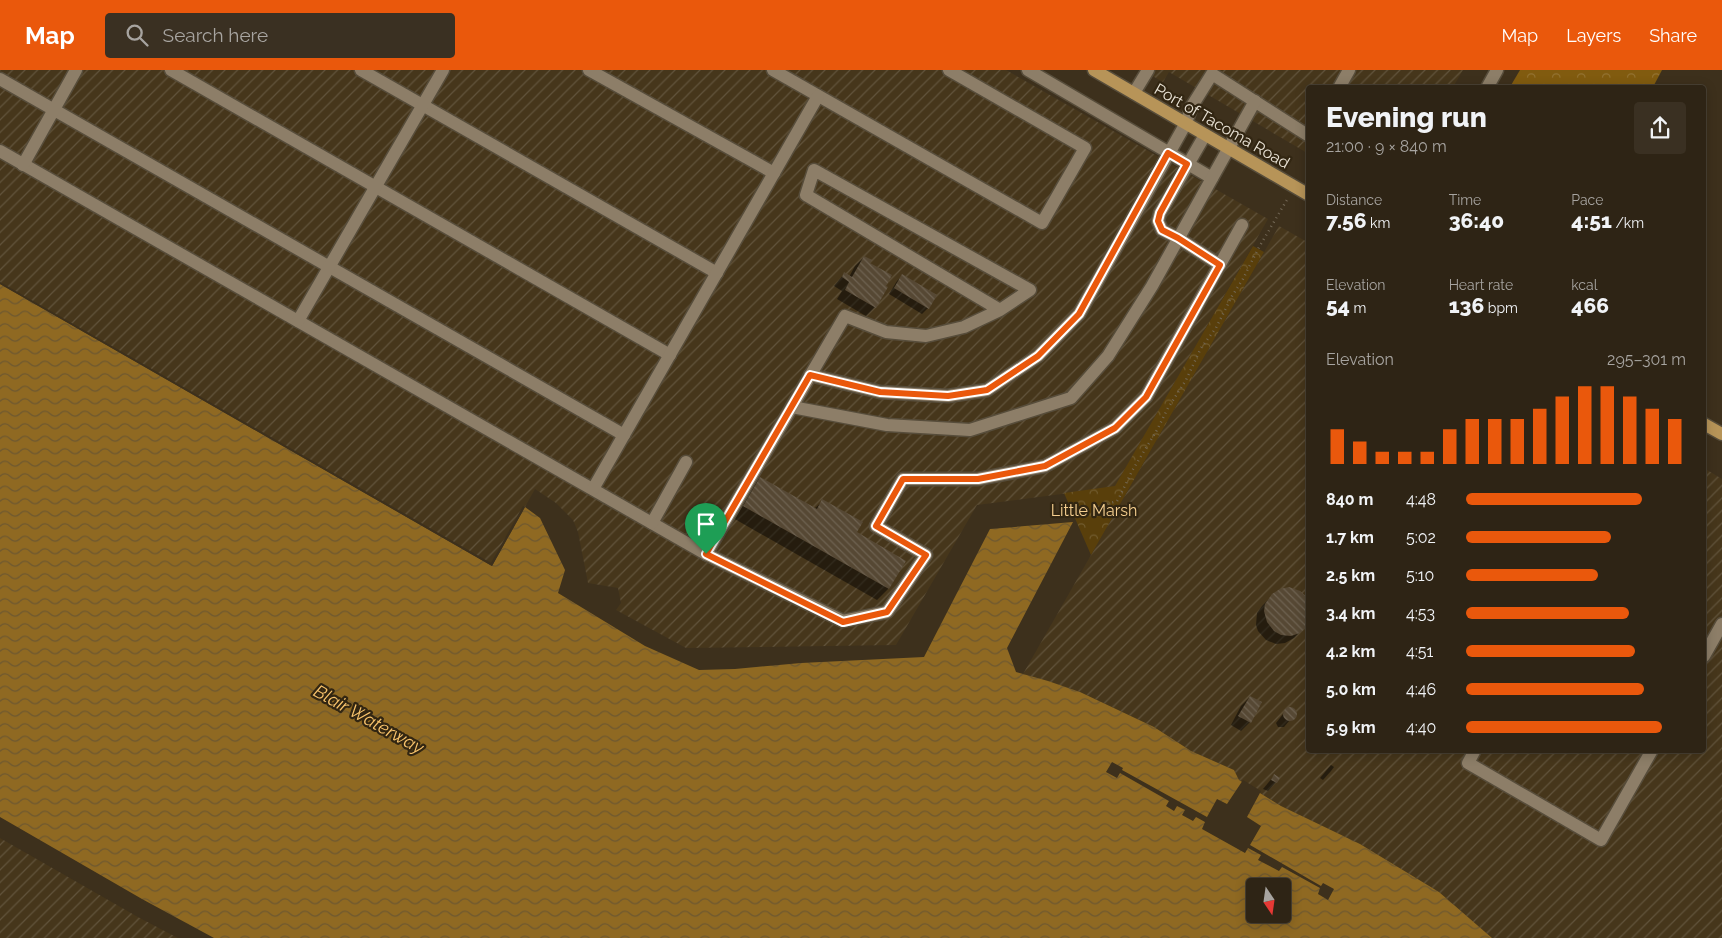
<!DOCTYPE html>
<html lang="en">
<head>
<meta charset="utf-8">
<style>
  body { margin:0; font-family:Raleway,sans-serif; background:#3a3022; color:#f1f3f6; height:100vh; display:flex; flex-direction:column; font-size:19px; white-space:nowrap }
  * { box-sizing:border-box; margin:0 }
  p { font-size:16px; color:#a7a4a0 }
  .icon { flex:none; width:28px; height:28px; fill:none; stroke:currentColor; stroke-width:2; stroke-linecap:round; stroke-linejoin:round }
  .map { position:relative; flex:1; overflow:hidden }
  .side { position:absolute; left:1306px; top:15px; width:400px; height:668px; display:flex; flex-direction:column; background:#2e2415; border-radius:5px; box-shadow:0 2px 12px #0003,0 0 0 1px #494134 }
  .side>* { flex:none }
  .needle { width:32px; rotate:167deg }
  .tools { position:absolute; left:1246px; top:808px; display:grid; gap:10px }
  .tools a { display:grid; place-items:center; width:45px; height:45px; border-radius:5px; background:#2e2415; box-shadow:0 2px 12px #0003,0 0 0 1px #494134; font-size:25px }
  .pin { position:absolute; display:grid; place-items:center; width:42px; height:42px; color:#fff; margin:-51px -21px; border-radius:50% 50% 50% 0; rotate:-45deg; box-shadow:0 0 5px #0007 }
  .pin .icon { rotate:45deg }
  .round { display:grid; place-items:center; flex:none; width:52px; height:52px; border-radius:5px; background:#3a3022 }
  .summary { display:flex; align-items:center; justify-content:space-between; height:85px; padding:0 20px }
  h1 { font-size:28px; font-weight:800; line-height:38px }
  .figures { display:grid; grid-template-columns:repeat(3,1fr); gap:8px; height:85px; padding:5px 20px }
  .figures div { display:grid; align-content:center }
  .figures b { font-size:21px; font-weight:800 }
  .figures small { font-size:14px; font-weight:400 }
  .figures p { font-size:14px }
  .chart { height:140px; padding:10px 20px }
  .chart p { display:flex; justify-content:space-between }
  .chart svg { width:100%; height:90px; margin-top:5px; stroke:#ea580c; stroke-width:6 }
  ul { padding:0 20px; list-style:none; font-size:16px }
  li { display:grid; grid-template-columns:80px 60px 1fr; align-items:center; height:38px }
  li i { height:12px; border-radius:6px; background:#ea580c }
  header { display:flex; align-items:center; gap:30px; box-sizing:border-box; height:70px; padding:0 25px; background:#ea580c; color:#fff }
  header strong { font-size:24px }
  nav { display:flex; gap:28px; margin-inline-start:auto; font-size:18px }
  .search { width:350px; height:45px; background:#3a3022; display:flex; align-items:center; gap:12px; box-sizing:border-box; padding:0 18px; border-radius:5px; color:#a7a4a0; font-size:19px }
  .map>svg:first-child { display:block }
</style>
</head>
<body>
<header>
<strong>Map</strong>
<div class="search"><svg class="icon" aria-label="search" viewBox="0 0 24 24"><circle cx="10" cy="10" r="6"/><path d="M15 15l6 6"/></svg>Search here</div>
<nav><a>Map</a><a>Layers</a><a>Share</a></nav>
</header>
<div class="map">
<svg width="1722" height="868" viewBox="0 0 1722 868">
  <defs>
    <pattern id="industrial-furrows" width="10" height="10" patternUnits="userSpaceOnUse" patternTransform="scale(1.25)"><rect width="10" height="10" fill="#46361b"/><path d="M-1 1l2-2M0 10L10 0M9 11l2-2" fill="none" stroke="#61533b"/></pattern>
    <pattern id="forest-crowns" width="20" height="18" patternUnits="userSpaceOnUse" patternTransform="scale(1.25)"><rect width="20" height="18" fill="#815b0f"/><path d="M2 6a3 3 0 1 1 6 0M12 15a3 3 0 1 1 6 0" fill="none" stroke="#937231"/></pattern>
    <pattern id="park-crowns" width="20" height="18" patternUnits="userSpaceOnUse" patternTransform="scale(1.25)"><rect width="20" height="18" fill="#593f0b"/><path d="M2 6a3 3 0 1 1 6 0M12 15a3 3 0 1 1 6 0" fill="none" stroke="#715b2e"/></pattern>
    <pattern id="water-waves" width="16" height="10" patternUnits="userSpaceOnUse" patternTransform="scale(1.25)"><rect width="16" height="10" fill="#8f6922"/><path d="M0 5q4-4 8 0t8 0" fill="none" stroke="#6e5830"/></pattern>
    <pattern id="building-back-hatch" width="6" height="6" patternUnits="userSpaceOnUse" patternTransform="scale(1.25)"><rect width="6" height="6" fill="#564834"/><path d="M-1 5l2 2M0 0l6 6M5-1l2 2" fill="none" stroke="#6e6251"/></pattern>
  </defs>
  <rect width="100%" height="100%" fill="#3d301c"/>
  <!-- industrial -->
  <g fill="url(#industrial-furrows)">
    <path d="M0,0H1006L1268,149L1115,417L977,435L896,575L686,578L616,540L621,533L618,518L588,513L578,462L573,450L556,433L535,419L492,496L0,214Z"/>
    <path d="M1142,0H1463L1453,17L1309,18V84L1169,2L1163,12Z"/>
    <path d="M1279,156L1309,173V680H1704V398L1722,409V868H1492L1439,822L1360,774L1281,736L1239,710L1234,700L1191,681L1154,657L1080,622L1023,604Z"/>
    <path d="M0,766L183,868H0Z"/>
  </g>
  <!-- forest -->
  <path fill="url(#forest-crowns)" d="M1520,0H1662L1653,17H1510Z"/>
  <!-- park -->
  <path fill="url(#park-crowns)" d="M1253,176L1264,182L1091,485L1064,423L1115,416Z"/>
  <!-- water -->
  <path fill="url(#water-waves)" fill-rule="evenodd" d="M0,214L492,496L525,437L540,448L565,500L558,523L645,576L699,600L735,599L801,593L924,587L990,459L1073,452L1007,578L1016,602L1048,611L1080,622L1154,657L1191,681L1234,700L1239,710L1281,736L1360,774L1439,822L1492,868H183L0,766ZM1255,816H1282V844H1255Z"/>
  <!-- pier -->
  <g fill="#3d301c">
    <path d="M0,212L491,493L523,436L525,437L492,496L0,214Z"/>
    <path d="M1112,692L1123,698L1122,700L1207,747L1217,729L1227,734L1243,710L1261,721L1247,747L1261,756L1250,775L1321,816L1323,813L1334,819L1328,830L1318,824L1320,818L1282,797L1279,801L1258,790L1261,785L1248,778L1245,783L1202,759L1205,752L1196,747L1193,751L1182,745L1185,740L1177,736L1174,741L1166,736L1169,731L1120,703L1117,708L1106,702Z"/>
    <path d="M0,747L142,829L214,868H178L138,847L0,768Z"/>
  </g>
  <!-- shadow -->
  <g fill="#0007">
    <path d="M864,187L869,193L875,237L866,246L837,229L842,221L834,216L844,204L849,207L855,196Z"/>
    <path d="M902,206L928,238L922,244L889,224L897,211Z"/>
    <path d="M760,408L814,439L823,431L855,463L904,491L888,519L877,530L733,448L749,420Z"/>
    <path d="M1271,527L1303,559L1294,568L1285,573L1276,574L1266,570L1258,561L1256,555L1257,543L1262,536Z"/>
    <path d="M1250,627V652L1241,661L1231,655L1241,636Z"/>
    <path d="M1287,639H1291L1295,641V644L1284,657H1278L1276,653Z"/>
    <path d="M1331,695L1334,697L1331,701L1323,710L1320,708Z"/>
    <path d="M1274,706L1276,712L1268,721L1263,719Z"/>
  </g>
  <!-- building -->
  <g fill="url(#building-back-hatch)">
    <path d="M864,186L872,190L870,193L892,205L886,216L888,217L876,238L845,220L849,212L842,207L844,202L852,207Z"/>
    <path d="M902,204L937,225L929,239L894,218Z"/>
    <path d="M760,407L817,439L822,429L863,452L857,462L906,491L889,519L743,436Z"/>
    <path d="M1289,517L1300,521L1309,529V555L1300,563L1291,566L1281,565L1274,561L1267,552L1264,541L1265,534L1272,524L1280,519Z"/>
    <path d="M1250,626L1262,632L1251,653L1238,646Z"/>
    <circle cx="1290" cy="644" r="7"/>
    <path d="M1274,704L1280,708L1277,713L1271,710Z"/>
  </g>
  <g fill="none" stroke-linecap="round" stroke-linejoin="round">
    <defs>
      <g id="minor">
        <path d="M171,0L670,285"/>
        <path d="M361,0L717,203"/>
        <path d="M589,0L774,103"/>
        <path d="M773,0L1042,153L1085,78L949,0"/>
        <path d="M1028,0L1212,108"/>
        <path d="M0,9L624,365"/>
        <path d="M1339,18L1349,0"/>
        <path d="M1487,18L1497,0"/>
        <path d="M1134,23L1148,0"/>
        <path d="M1205,65L1160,143L1158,151L1162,160L1178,168L1220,195"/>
        <path d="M0,81L706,484L843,551L887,542L926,485L876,456L903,409H978L1045,396L1115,358L1146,327L1242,155"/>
        <path d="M23,95L76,0"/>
        <path d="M298,251L443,0"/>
        <path d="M810,305L880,322L948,326L987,320L1038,286L1079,244L1186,53L1192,36L1212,4L1309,66"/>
        <path d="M792,337L887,355L970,360L1071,328L1108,286L1152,216L1255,31"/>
        <path d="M593,419L818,26"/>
        <path d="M652,453L686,392"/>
        <path d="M706,484L845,246L886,262L926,266L964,257L1000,240L1030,220L814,100L806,125L1000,240"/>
        <path d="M1704,586L1722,554"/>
        <path d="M1475,680L1468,693L1601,770L1652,680"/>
      </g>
      <g id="major">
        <path d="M1094,0L1309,125"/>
        <path d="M1704,354L1722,364"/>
      </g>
    </defs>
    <!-- minor casing -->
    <use href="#minor" stroke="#574d3b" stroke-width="15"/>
    <!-- major casing -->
    <use href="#major" stroke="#574d3b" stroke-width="15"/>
    <!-- path -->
    <path stroke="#726755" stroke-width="2.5" stroke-dasharray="1 4" stroke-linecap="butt" d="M1098,437L1117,431L1119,428L1132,401L1157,360L1168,338L1186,310L1201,278L1216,258L1232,226L1243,209L1258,179L1288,128"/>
    <!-- minor -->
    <use href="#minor" stroke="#8d7e68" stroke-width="12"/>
    <!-- major -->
    <use href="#major" stroke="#b79458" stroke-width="12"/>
  </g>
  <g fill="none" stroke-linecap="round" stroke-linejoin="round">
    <defs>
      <path id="route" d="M1168,83L1187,94L1160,143L1158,151L1162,160L1178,168L1220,195L1146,327L1115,358L1045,396L978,409H903L876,456L926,485L887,542L843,552L706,484L810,305L880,322L948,326L987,320L1038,286L1079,244Z"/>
    </defs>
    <!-- route casing -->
    <use href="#route" stroke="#fff" stroke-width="10"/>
    <!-- route -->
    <use href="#route" stroke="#ea580c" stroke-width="6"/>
  </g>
  <g text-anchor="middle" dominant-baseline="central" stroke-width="4.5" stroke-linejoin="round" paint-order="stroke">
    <!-- street labels -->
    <g font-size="16" fill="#eae3d6" stroke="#322612">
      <text transform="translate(1222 56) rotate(30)">Port of Tacoma Road</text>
    </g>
    <!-- park labels -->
    <g font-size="16" fill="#f6cf90" stroke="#322612">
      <text x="1094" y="440">Little Marsh</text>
    </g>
    <!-- water labels -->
    <g font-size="18" font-style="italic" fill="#f9c46c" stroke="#322612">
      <text transform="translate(369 649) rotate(29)">Blair Waterway</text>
    </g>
  </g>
</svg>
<div class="tools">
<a><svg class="needle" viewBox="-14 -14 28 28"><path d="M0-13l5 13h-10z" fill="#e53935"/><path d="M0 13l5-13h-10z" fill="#a7a4a0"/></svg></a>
</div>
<div class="pin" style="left:706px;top:484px;background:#1e9e55"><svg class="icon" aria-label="arrive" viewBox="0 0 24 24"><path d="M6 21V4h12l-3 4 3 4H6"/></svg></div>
<section class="side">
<div class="summary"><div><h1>Evening run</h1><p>21:00 · 9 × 840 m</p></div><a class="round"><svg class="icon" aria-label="share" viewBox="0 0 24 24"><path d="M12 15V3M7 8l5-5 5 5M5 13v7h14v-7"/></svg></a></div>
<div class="figures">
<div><p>Distance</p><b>7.56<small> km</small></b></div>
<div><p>Time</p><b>36:40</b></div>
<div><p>Pace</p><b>4:51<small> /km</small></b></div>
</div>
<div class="figures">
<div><p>Elevation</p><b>54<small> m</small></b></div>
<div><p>Heart rate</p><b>136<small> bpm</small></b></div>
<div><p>kcal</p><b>466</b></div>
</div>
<div class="chart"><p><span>Elevation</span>295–301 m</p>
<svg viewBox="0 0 160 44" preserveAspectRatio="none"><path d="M5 44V27M15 44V33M25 44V38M35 44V38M45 44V38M55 44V27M65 44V22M75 44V22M85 44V22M95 44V17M105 44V11M115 44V6M125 44V6M135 44V11M145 44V17M155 44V22"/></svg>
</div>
<ul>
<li><b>840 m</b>4:48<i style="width:80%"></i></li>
<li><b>1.7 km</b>5:02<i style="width:66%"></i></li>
<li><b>2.5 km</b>5:10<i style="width:60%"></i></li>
<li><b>3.4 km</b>4:53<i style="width:74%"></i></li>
<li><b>4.2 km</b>4:51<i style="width:77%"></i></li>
<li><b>5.0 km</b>4:46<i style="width:81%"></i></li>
<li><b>5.9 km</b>4:40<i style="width:89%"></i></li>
</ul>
</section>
</div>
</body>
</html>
